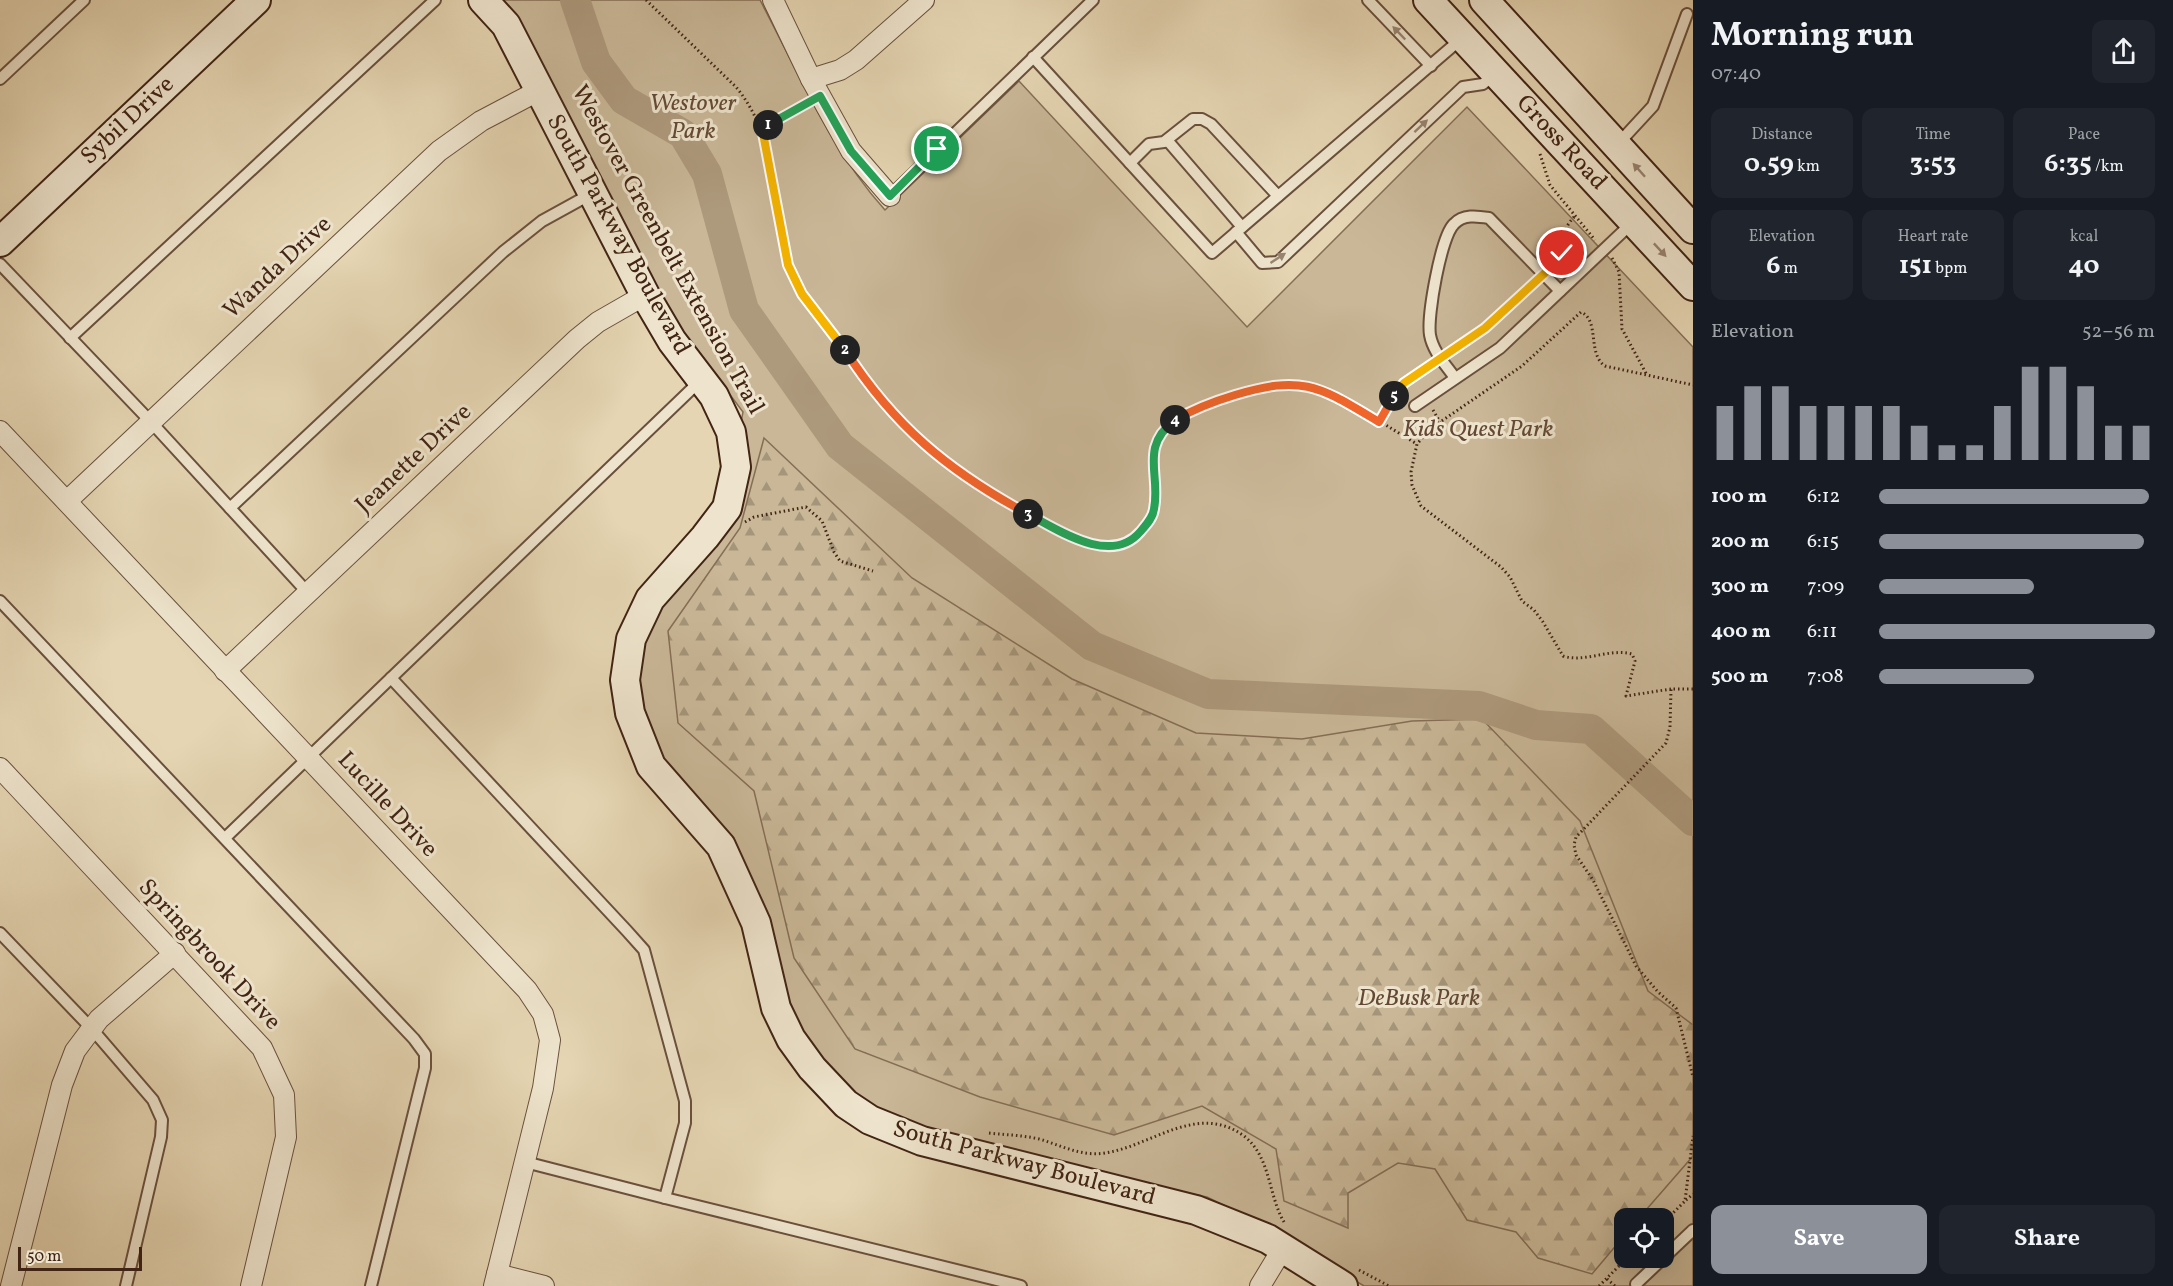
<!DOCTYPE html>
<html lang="en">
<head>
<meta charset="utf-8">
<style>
  body { margin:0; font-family:Vollkorn,serif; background:#20242c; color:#f1f3f6; height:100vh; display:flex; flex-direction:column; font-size:22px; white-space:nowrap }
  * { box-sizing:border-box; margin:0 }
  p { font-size:20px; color:#9ea1a6 }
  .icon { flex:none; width:33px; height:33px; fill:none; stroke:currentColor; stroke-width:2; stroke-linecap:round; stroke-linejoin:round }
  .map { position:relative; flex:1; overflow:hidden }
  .sheet { display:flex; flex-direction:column; background:#171b24; width:480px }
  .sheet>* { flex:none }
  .tools { position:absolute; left:1614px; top:1208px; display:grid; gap:12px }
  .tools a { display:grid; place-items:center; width:60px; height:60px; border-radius:12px; background:#171b24; box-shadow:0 6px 24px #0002; font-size:30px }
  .scale { position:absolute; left:18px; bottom:15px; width:124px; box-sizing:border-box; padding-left:6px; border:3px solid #412414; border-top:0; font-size:16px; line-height:21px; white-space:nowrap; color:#412414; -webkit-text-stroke:4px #eee4cd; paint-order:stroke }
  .pin { position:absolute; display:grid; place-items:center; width:51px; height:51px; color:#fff; margin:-26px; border:3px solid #fff; border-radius:50%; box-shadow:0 2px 6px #0007 }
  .km { position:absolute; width:30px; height:30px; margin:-15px; border-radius:50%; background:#222; color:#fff; font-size:16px; line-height:30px; text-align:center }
  .round { display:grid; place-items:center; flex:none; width:63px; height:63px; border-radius:12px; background:#20242c }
  .head { display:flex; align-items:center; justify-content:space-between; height:102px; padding:0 18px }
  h1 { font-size:33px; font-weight:700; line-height:45px }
  .metrics { display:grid; grid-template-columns:repeat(3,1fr); gap:9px; height:102px; padding:6px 18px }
  .metrics div { display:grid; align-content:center; border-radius:12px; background:#20242c; text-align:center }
  .metrics b { font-size:26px; font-weight:700 }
  .metrics small { font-size:16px; font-weight:400 }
  .metrics p { font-size:16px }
  .chart { height:168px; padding:12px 18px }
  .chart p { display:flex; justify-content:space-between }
  .chart svg { width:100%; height:108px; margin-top:6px; stroke:#8c9099; stroke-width:6 }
  .button { display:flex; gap:12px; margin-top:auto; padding:12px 18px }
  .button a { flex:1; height:69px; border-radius:12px; background:#8c9099; color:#fff; font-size:24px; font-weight:700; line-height:69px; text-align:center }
  .button a+a { background:#20242c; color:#f1f3f6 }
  ul { padding:0 18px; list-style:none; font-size:20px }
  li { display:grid; grid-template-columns:96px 72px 1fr; align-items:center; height:45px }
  li i { height:15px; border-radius:8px; background:#8c9099 }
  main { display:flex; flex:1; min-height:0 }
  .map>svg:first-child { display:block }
</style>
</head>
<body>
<main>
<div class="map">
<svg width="1693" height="1286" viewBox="0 0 1693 1286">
  <defs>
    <pattern id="forest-firs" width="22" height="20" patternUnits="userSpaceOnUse" patternTransform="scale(1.5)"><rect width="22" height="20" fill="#c9b797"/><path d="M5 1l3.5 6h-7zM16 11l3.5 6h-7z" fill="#a5957a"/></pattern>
  </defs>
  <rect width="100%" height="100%" fill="#e5d5b2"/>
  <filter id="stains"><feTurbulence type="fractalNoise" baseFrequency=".00333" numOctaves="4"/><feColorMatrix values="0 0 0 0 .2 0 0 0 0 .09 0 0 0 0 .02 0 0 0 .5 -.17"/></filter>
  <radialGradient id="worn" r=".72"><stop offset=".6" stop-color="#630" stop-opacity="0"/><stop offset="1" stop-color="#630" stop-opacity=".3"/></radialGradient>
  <!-- green -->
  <path fill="#c9b797" stroke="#856e56" stroke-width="1.5" fill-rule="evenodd" d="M495,0H760C798,72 830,149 885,210L1019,81L1247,327L1467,107L1693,347V1286H1364L1258,1222L1207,1197L1080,1172L868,1111L806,1043L782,995L772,957L661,764L634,679L647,619L720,533L743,412L664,307ZM1624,1218H1664V1257H1624Z"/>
  <!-- forest -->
  <path fill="url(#forest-firs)" stroke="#856e56" stroke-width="1.5" d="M764,438L912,578L1072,679L1196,733L1302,739L1412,721L1482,719L1580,821L1648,991L1693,1025V1156L1639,1218H1624V1236L1592,1274L1538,1258L1516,1232L1467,1220L1435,1169L1398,1163L1348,1193V1228L1284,1201L1276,1149L1202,1106L1114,1135L980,1097L855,1049L794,958L754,791L678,723L668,631L740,528Z"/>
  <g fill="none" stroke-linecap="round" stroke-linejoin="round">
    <!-- river -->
    <path stroke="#ad997c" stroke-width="30" d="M575,0L596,62L624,100L683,134L707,174L744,310L840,446L1092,646L1208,694L1479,706L1536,725L1591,729L1693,821"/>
    <defs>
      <g id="lane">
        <path d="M1368,0L1431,66"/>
        <path d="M1033,57L1212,253L1461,39"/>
        <path d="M0,79L84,0"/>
        <path d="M1167,140L1242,227"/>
        <path d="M1617,145L1653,106L1687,14"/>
        <path d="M1130,163L1149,144L1164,142L1193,119H1202L1211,124L1278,196"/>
        <path d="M890,196L1093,0"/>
        <path d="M1236,232L1262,263L1278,262L1463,87L1483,84L1496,73"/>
        <path d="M0,264L151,422L308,593"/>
        <path d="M70,338L435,0"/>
        <path d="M1455,378C1446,365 1433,352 1430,335C1427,316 1441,236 1454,224C1463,214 1477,216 1489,218L1560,291"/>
        <path d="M1415,406L1500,348L1632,223"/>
        <path d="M230,508L503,252L542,221L591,194"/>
        <path d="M0,601L414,1039L425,1054V1068L371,1286"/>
        <path d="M391,678L700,381"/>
        <path d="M225,838L391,678L627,931L644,950L685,1101V1123L665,1198L525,1162"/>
        <path d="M0,933L92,1029L153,1100L162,1120L161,1137L126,1286"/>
        <path d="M665,1198L1021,1286"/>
        <path d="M1636,1284L1693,1230"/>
      </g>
      <g id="street">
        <path d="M773,0L811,79L851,151L890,196"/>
        <path d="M811,79L840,70L856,60L924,0"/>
        <path d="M0,431L527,990L543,1014L550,1040L543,1088L494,1286"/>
        <path d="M67,501L439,151L481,121L538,91"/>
        <path d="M225,671L577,339L598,322L645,295"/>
        <path d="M0,768L262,1048L284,1095L286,1137L251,1286"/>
        <path d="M497,1274L544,1286"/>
        <path d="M11,1286L62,1085L75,1051L99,1019L175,953"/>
        <path d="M1260,1286L1283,1248"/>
      </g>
      <g id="secondary">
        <path d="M483,0L506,25L645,295L672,341L714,396L731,432L736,467L727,508L705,537L650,599L631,639L625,680L630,713L651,766L721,846L756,923L776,1008L791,1039L812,1068L846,1104L870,1120L922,1141L1196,1210L1268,1239L1343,1286"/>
        <path d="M1428,0L1693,286"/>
        <path d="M1484,0L1693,229"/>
        <path d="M0,242L256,0"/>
      </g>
    </defs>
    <!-- lane casing -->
    <use href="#lane" stroke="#6a503c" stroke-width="14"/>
    <!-- street casing -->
    <use href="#street" stroke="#6a503c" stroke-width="22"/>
    <!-- secondary casing -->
    <use href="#secondary" stroke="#412414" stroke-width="32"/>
    <!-- path -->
    <g stroke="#412414" stroke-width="3" stroke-dasharray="1.5 3" stroke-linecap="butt">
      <path d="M646,0L736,87C776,135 777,205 788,265L796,282C807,301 823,318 836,336C853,361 867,388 888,410C921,446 1082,571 1130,542C1167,519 1147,477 1157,443C1163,422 1184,416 1201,408C1303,361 1331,393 1417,444"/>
      <path d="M762,128L805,104"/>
      <path d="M1540,154L1550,185L1595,240"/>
      <path d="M1612,258L1619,272L1622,329L1647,375"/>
      <path d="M1552,266C1571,250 1554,237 1575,216"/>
      <path d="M1452,351L1486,328L1534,282"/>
      <path d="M1433,410L1440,422"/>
      <path d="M1379,421L1399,389L1429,367"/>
      <path d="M745,522L754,517L806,507L822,521L834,552L840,561L873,571"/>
      <path d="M1671,689L1626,696L1635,661L1632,654C1609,648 1585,663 1563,656L1543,622L1534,610L1522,601L1510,577L1501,567L1421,506L1412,485L1411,472L1417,444L1430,429L1522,366L1581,312C1600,320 1587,354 1605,366L1693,385"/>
      <path d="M1693,689H1671L1670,727L1666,743L1576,837L1574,845L1576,855L1593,880L1636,966L1658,992L1676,1008L1693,1077"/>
      <path d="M989,1133C1006,1135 1022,1135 1039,1139C1061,1145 1081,1157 1105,1153C1152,1146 1197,1102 1244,1136C1271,1157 1268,1195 1284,1222"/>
      <path d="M1686,1200L1693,1194"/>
      <path d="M1664,1222L1685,1201L1693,1136"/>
      <path d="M1359,1270L1389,1286"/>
      <path d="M1607,1279L1615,1286"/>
      <path d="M1599,1286L1628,1257"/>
    </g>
    <!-- lane -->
    <use href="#lane" stroke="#eee4cd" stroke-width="10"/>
    <!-- street -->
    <use href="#street" stroke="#eee4cd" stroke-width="20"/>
    <!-- secondary -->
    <use href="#secondary" stroke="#eee4cd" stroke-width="28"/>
  </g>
  <!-- one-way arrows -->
  <defs><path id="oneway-solid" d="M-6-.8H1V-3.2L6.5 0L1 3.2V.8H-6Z" transform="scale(1.5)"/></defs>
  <g fill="#988470">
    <use href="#oneway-solid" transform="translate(1399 33) rotate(-134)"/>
    <use href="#oneway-solid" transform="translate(1421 126) rotate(-43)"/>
    <use href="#oneway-solid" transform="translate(1639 170) rotate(-132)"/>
    <use href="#oneway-solid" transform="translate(1660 250) rotate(47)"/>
    <use href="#oneway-solid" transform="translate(1278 258) rotate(-33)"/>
  </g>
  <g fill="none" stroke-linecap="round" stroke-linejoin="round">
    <defs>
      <path id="split-1" d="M768,125L820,96L851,151L890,196L937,149"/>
      <path id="split-2" d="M768,125L762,128L788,265L802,294L845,350"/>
      <path id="split-3" d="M845,350C894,426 948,471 1028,514"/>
      <path id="split-4" d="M1028,514C1058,530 1111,566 1140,532C1146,525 1153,518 1154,509C1161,475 1139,447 1175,420"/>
      <path id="split-5" d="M1175,420C1194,409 1215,401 1235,395C1304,374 1320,387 1379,422L1394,396"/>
      <path id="split-6" d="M1394,396L1404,383L1485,328L1559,260L1562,253"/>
    </defs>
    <!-- split-1 casing -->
    <use href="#split-1" stroke="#fff" stroke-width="12"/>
    <!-- split-2 casing -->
    <use href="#split-2" stroke="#fff" stroke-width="12"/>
    <!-- split-3 casing -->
    <use href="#split-3" stroke="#fff" stroke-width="12"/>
    <!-- split-4 casing -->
    <use href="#split-4" stroke="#fff" stroke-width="12"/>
    <!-- split-5 casing -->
    <use href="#split-5" stroke="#fff" stroke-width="12"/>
    <!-- split-6 casing -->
    <use href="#split-6" stroke="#fff" stroke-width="12"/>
    <!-- split-1 -->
    <use href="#split-1" stroke="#22a559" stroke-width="8"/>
    <!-- split-2 -->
    <use href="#split-2" stroke="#f5b400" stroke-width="8"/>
    <!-- split-3 -->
    <use href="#split-3" stroke="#f0652b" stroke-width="8"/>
    <!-- split-4 -->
    <use href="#split-4" stroke="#22a559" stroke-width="8"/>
    <!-- split-5 -->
    <use href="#split-5" stroke="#f0652b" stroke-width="8"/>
    <!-- split-6 -->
    <use href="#split-6" stroke="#f5b400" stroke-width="8"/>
  </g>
  <g text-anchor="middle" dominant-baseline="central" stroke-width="6" stroke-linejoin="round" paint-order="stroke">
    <!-- park labels -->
    <g font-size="24" font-style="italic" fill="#634935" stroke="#eee4cd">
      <text x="693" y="104">Westover<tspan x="693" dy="28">Park</tspan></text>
      <text x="1478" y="430">Kids Quest Park</text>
      <text x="1419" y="999">DeBusk Park</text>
    </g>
    <!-- street labels -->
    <g font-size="24" fill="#412414" stroke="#eee4cd">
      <text transform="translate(128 121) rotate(-43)">Sybil Drive</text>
      <text transform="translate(1561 143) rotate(47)">Gross Road</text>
      <text transform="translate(618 235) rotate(61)">South Parkway Boulevard</text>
      <text transform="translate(667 250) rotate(61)">Westover Greenbelt Extension Trail</text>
      <text transform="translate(278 268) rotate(-43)">Wanda Drive</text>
      <text transform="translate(414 459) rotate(-43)">Jeanette Drive</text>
      <text transform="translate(387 805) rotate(47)">Lucille Drive</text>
      <text transform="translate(209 955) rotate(47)">Springbrook Drive</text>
      <text transform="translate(1024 1164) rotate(15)">South Parkway Boulevard</text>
    </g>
  </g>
  <rect width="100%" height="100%" filter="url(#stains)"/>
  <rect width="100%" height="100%" fill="url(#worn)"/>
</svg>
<div class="tools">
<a><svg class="icon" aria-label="locate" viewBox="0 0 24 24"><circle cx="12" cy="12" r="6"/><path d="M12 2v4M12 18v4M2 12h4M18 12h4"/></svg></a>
</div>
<div class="scale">50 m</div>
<div class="pin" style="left:937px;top:149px;background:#1e9e55"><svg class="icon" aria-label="arrive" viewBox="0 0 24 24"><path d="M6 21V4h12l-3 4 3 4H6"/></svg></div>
<div class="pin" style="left:1562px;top:253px;background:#d93025"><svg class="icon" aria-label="check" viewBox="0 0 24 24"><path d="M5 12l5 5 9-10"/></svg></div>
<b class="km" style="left:768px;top:125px">1</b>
<b class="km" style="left:845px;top:350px">2</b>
<b class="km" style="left:1028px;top:514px">3</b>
<b class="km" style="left:1175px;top:420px">4</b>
<b class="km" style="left:1394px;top:396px">5</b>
</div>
<section class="sheet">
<div class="head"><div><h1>Morning run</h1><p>07:40</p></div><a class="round"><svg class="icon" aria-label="share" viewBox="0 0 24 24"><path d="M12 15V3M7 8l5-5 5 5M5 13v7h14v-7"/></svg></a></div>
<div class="metrics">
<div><p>Distance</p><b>0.59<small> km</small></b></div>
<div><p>Time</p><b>3:53</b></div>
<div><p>Pace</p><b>6:35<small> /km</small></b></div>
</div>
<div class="metrics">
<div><p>Elevation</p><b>6<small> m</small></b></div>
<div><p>Heart rate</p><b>151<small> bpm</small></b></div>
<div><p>kcal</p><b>40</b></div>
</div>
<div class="chart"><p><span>Elevation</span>52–56 m</p>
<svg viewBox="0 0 160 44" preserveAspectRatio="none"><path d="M5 44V22M15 44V14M25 44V14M35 44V22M45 44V22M55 44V22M65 44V22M75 44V30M85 44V38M95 44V38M105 44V22M115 44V6M125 44V6M135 44V14M145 44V30M155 44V30"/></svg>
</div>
<ul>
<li><b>100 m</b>6:12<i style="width:98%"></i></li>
<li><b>200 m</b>6:15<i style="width:96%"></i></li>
<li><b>300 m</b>7:09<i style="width:56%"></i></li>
<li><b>400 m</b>6:11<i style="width:100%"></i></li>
<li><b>500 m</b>7:08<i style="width:56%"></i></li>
</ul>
<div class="button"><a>Save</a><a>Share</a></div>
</section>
</main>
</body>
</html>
